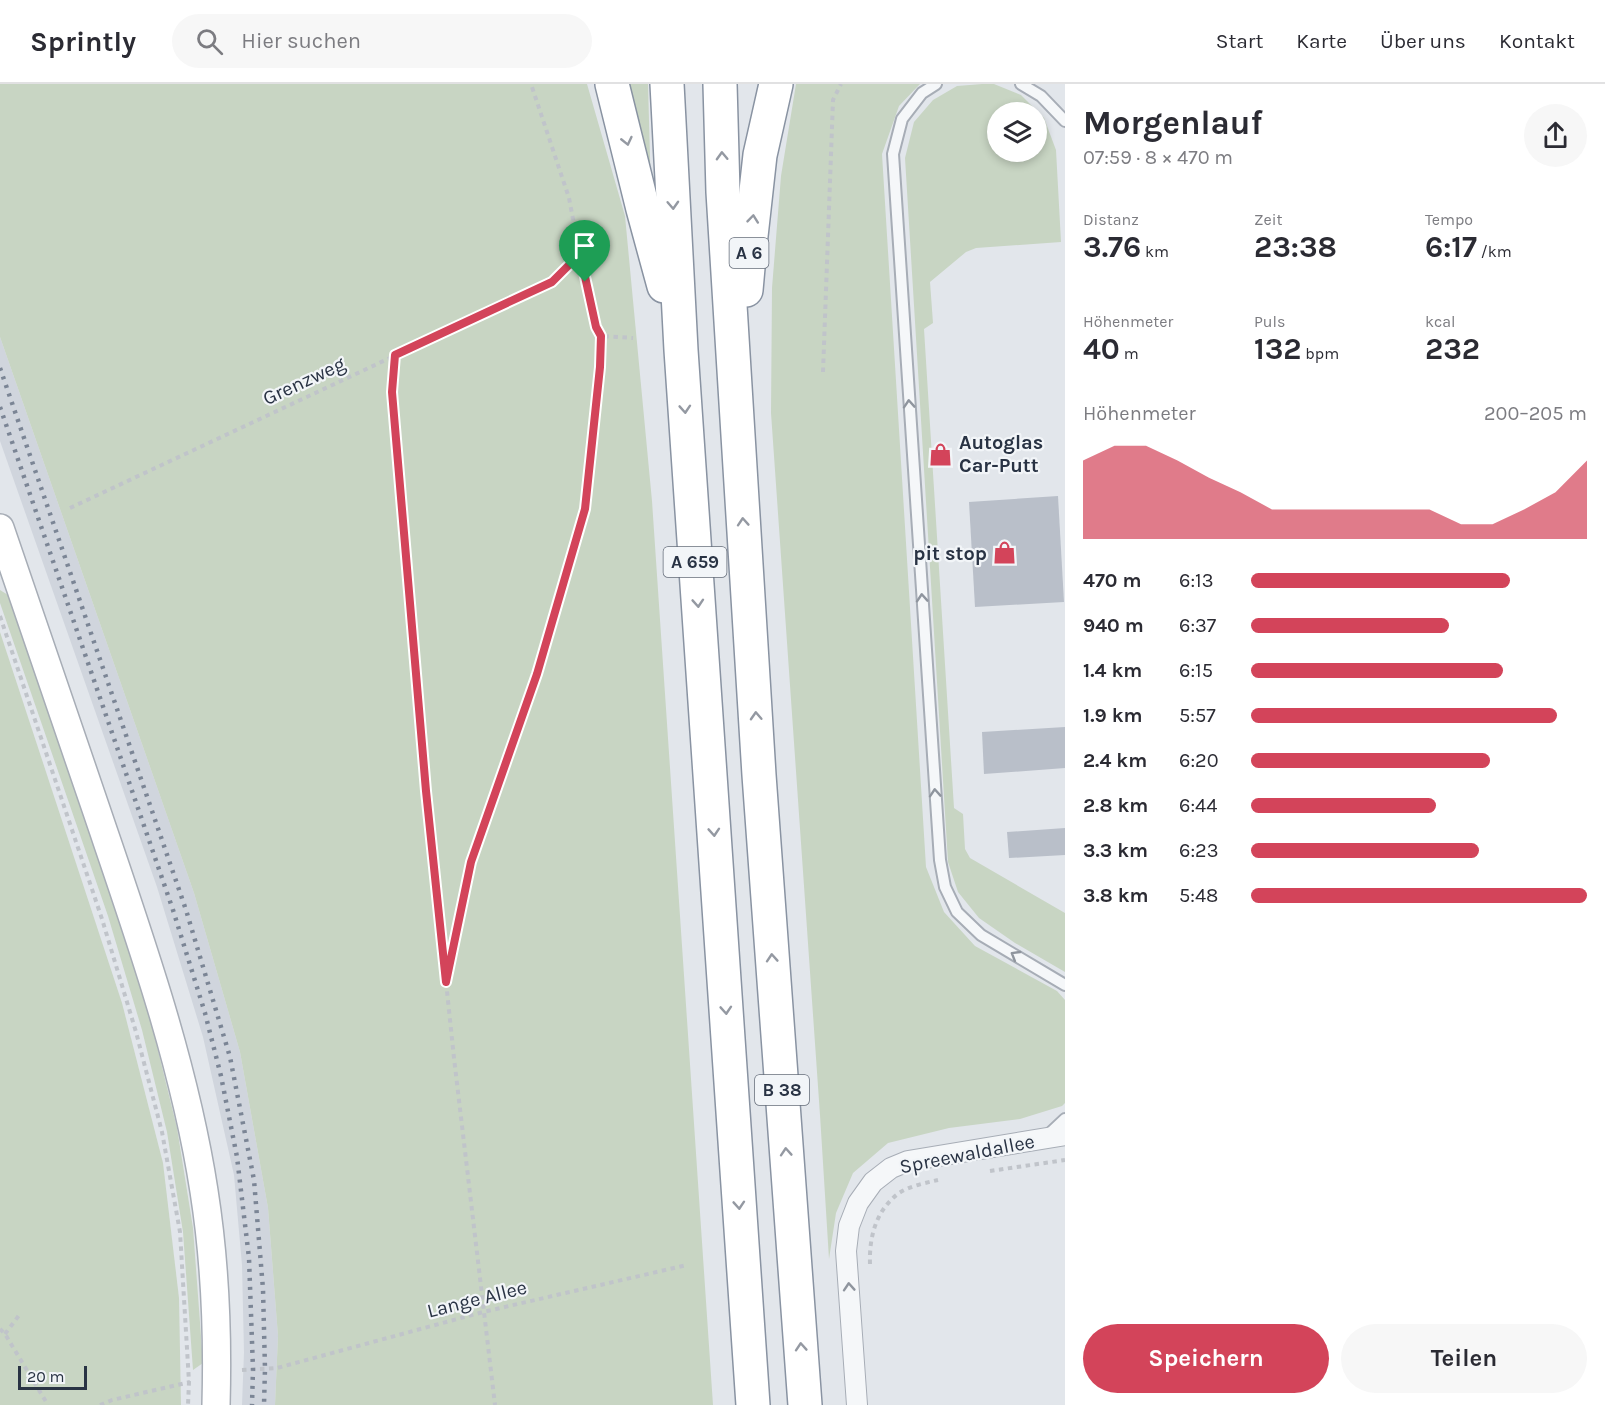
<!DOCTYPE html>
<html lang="de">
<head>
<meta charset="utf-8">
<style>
  body { margin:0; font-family:Karla,sans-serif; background:#f7f7f7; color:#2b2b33; height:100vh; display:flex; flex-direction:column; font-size:22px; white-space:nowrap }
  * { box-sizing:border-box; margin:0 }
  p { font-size:20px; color:#7c7c81 }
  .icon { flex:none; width:33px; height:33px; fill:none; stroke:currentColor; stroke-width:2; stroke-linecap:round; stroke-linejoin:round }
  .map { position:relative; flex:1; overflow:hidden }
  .panel { display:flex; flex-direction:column; background:#fff; width:540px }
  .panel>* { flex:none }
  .fabs { position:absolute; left:987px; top:18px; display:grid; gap:12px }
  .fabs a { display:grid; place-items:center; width:60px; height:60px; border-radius:50%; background:#fff; box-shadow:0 3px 9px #0003; font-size:30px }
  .scale { position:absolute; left:18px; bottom:15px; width:69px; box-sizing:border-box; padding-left:6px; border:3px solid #293344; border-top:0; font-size:16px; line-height:21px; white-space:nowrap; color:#293344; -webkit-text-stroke:4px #f2f5f8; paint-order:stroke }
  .pin { position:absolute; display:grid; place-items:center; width:51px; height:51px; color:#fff; margin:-62px -26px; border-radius:50% 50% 50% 0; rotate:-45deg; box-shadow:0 0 6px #0007 }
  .pin .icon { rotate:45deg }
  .round { display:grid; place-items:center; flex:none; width:63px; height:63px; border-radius:32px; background:#f7f7f7 }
  .summary { display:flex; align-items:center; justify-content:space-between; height:102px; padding:0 18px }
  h1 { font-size:33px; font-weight:700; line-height:45px }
  .stats { display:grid; grid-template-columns:repeat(3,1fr); gap:9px; height:102px; padding:6px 18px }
  .stats div { display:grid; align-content:center }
  .stats b { font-size:30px; font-weight:700 }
  .stats small { font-size:16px; font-weight:400 }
  .stats p { font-size:16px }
  .chart { height:168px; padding:12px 18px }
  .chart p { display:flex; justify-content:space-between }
  .chart svg { width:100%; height:108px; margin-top:6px; fill:#d3445a; opacity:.7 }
  .cta { display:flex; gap:12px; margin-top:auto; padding:12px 18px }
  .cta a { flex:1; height:69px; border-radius:36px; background:#d3445a; color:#fff; font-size:24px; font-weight:700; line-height:69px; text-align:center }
  .cta a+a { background:#f7f7f7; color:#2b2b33 }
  ul { padding:0 18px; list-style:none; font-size:20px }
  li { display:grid; grid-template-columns:96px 72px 1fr; align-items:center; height:45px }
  li i { height:15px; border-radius:8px; background:#d3445a }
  header { display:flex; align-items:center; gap:36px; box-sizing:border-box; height:84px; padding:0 30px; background:#fff; border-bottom:2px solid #e1e1e2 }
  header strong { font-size:28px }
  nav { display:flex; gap:33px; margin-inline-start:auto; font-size:21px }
  .search { width:420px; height:54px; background:#f7f7f7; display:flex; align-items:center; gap:15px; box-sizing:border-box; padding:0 21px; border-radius:33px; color:#7c7c81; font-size:22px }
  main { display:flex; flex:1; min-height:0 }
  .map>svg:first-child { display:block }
</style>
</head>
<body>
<header>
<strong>Sprintly</strong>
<div class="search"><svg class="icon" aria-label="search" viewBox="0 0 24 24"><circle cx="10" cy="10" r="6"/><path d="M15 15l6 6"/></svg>Hier suchen</div>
<nav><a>Start</a><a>Karte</a><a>Über uns</a><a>Kontakt</a></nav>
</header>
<main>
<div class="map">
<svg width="1065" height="1321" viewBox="0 0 1065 1321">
  <rect width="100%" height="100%" fill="#e2e6eb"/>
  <!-- built -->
  <path fill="#d0d5dd" d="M0,253L194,809L240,968L268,1124L278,1252L275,1321H242L244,1268L242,1181L234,1091L203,953L157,803L0,357Z"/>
  <!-- green -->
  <g fill="#c8d5c3" fill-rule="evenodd">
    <path d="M0,0H587L625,132L652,417L713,1321H275L278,1252L268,1124L240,968L194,809L0,253Z"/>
    <path d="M617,0H648L651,109Z"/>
    <path d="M796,0H920L899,22L882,70L926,783L944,828L975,862L1057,907L1065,916V1019L1062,1022L1020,1035L949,1044L888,1059L853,1089L836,1129L829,1175L820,1031L771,329L772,204L781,92Z"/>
    <path d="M982,0H994L1021,11L1044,34L1056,66L1061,158L976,164L966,168L930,198L933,239L924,245L954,724L963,730L965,765L970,774L1065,829V888L1015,859L979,834L958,808L948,778L905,74L914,38L933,16L957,2ZM998,28H1036V68H998Z"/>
    <path d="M0,506L8,511L117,828L152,942L177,1044L193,1144L203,1279L193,1286L183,1148L167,1048L142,946L108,832L0,519Z"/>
    <path d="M0,548L122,919L163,1079L179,1214L181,1321H0Z"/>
  </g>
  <!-- building -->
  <g fill="#b9bfc9">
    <path d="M1058,412L1064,518L975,523L969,418Z"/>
    <path d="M1065,643V684L984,690L982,648Z"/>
    <path d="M1065,744V771L1009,774L1007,748Z"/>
  </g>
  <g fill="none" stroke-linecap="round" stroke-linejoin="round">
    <defs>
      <g id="lane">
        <path d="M936,0L922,9L902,35L893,70L940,776L945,803L957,828L981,851L1065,901"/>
        <path d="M1021,0L1041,12L1065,37"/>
        <path d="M1048,1051L1065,1035"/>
      </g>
      <path id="street" d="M857,1321L846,1167L849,1142L858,1119L873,1098L891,1084L908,1077L1065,1051"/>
      <path id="secondary" d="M0,444C32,537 64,631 96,725C138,849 184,977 204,1107C215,1177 218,1250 216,1321"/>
      <g id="highway">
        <path d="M612,0L643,125L664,202"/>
        <path d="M667,0L681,266L753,1321"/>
        <path d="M720,0L723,108L759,691L805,1321"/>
        <path d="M746,206L750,161L760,71L776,0"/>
      </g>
    </defs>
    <!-- lane casing -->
    <use href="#lane" stroke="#a7adb6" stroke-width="14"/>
    <!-- street casing -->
    <use href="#street" stroke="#a7adb6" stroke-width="22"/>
    <!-- secondary casing -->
    <use href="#secondary" stroke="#a7adb6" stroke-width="30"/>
    <!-- highway casing -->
    <use href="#highway" stroke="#8993a2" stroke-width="36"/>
    <!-- path -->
    <g stroke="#c0c4ca" stroke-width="4" stroke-dasharray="4.5 4.5" stroke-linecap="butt">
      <path d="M578,160L595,243L601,252L633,254"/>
      <path d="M395,271L392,308L426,707L454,974L495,1321"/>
      <path d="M823,288L833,16L841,0"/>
      <path d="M70,424L552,198L571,179L577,156L569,114L531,0"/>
      <path d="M0,532L102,835L136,948L162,1048L180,1148L189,1298L188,1321"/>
      <path d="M447,893L471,778L537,590L585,425L600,283L601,252"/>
      <path d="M990,1087L1065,1076"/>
      <path d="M870,1180C869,1153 876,1126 899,1109C910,1102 925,1099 938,1096"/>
      <path d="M0,1245L5,1250L48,1321"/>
      <path d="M5,1250L20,1230"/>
      <path d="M242,1286L277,1284L483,1228L687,1181"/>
      <path d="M100,1321L112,1316L190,1298"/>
    </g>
    <!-- lane -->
    <use href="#lane" stroke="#f5f7f9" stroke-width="10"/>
    <!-- street -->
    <use href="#street" stroke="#f5f7f9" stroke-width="20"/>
    <!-- secondary -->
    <use href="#secondary" stroke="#fff" stroke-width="27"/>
    <!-- highway -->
    <use href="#highway" stroke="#fff" stroke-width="33"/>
    <!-- rail -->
    <g stroke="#7b8595" stroke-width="4.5" stroke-dasharray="3 6" stroke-linecap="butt">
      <path d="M0,284L186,826L230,973L254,1096L263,1205L265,1285L264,1321"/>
      <path d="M0,323L173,826L205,929L221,992L237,1073L249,1174L253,1285L252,1321"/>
    </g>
  </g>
  <!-- one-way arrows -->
  <defs><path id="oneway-chevron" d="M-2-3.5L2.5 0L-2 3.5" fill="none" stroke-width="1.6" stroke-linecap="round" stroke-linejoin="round" transform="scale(1.5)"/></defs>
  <g stroke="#9499a2">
    <use href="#oneway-chevron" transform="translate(627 57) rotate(77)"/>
    <use href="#oneway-chevron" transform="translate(722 72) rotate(-92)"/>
    <use href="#oneway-chevron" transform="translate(673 121) rotate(87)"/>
    <use href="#oneway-chevron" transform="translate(753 135) rotate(-84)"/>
    <use href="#oneway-chevron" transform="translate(685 325) rotate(86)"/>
    <use href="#oneway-chevron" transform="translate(743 438) rotate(-94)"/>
    <use href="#oneway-chevron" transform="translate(698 519) rotate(86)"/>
    <use href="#oneway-chevron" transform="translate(756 632) rotate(-93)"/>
    <use href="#oneway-chevron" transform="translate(714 748) rotate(86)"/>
    <use href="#oneway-chevron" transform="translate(772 874) rotate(-94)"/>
    <use href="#oneway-chevron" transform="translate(726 926) rotate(86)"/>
    <use href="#oneway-chevron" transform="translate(786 1068) rotate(-94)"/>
    <use href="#oneway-chevron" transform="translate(739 1121) rotate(86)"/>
    <use href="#oneway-chevron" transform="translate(801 1263) rotate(-94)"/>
  </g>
  <g stroke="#8f959e">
    <use href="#oneway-chevron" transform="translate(909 320) rotate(-94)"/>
    <use href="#oneway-chevron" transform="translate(922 514) rotate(-94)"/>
    <use href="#oneway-chevron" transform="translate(935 709) rotate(-94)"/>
    <use href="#oneway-chevron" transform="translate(1015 871) rotate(-149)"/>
    <use href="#oneway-chevron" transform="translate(849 1203) rotate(-94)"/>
  </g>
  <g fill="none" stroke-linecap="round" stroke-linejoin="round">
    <defs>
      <path id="route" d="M577,156L596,243L601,252L600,283L585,425L537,590L471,778L446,898L426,707L392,308L395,271L552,198L571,179Z"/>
    </defs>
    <!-- route casing -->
    <use href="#route" stroke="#fff" stroke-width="12"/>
    <!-- route -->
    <use href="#route" stroke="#d3445a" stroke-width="8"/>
  </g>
  <!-- icons -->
  <defs>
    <symbol id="shop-bare" viewBox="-9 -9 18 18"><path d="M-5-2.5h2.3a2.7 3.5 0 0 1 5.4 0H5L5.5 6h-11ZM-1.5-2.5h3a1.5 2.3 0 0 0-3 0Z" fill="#d3445a" stroke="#f2f5f8" stroke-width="2.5" paint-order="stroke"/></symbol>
  </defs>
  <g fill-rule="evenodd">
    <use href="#shop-bare" x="924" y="354" width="33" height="33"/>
    <use href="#shop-bare" x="988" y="452" width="33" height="33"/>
  </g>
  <g text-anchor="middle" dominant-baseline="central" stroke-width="4.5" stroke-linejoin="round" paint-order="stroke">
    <!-- shield labels -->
    <g fill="#f2f5f8" stroke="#656d7a" stroke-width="1.5">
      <rect x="729.5" y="154" width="39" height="30" rx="4.5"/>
      <rect x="663.5" y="463" width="63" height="30" rx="4.5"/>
      <rect x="755" y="991" width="54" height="30" rx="4.5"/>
    </g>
    <g font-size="18" font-weight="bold" fill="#293344">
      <text x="749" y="169">A 6</text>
      <text x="695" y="478">A 659</text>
      <text x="782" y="1006">B 38</text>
    </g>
    <!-- street labels -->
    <g font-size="20" fill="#293344" stroke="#f2f5f8">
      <text transform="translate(304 297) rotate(-25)">Grenzweg</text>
      <text transform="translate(967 1070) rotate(-11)">Spreewaldallee</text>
      <text transform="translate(477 1215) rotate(-14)">Lange Allee</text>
    </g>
    <!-- poi labels -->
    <g font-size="20" font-weight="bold" fill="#293344" stroke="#f2f5f8" text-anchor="start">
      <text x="959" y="358">Autoglas<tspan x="959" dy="23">Car-Putt</tspan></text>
      <text x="987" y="469" text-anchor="end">pit stop</text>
    </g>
  </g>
</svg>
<div class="fabs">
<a><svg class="icon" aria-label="layers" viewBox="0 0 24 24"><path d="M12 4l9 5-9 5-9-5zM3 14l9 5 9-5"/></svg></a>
</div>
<div class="scale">20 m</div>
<div class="pin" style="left:585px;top:198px;background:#1e9e55"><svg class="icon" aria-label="arrive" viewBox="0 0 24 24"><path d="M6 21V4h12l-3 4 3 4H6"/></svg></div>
</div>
<section class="panel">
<div class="summary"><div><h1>Morgenlauf</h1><p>07:59 · 8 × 470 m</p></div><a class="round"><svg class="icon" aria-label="share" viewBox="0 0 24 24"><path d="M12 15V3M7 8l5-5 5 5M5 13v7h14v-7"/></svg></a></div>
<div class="stats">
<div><p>Distanz</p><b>3.76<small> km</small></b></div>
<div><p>Zeit</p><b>23:38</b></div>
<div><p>Tempo</p><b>6:17<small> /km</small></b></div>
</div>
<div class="stats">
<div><p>Höhenmeter</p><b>40<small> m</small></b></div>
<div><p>Puls</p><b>132<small> bpm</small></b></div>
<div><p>kcal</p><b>232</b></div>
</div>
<div class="chart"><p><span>Höhenmeter</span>200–205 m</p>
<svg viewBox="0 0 160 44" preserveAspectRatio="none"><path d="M0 44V12L10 6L20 6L30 12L40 19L50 25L60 32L70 32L80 32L90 32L100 32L110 32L120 38L130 38L140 32L150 25L160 12V44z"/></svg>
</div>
<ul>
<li><b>470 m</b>6:13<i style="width:77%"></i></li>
<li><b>940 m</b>6:37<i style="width:59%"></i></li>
<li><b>1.4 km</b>6:15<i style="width:75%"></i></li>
<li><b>1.9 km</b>5:57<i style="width:91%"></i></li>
<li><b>2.4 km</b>6:20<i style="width:71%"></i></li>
<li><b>2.8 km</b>6:44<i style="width:55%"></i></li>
<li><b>3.3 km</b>6:23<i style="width:68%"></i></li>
<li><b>3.8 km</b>5:48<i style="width:100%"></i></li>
</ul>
<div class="cta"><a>Speichern</a><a>Teilen</a></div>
</section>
</main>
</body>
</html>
